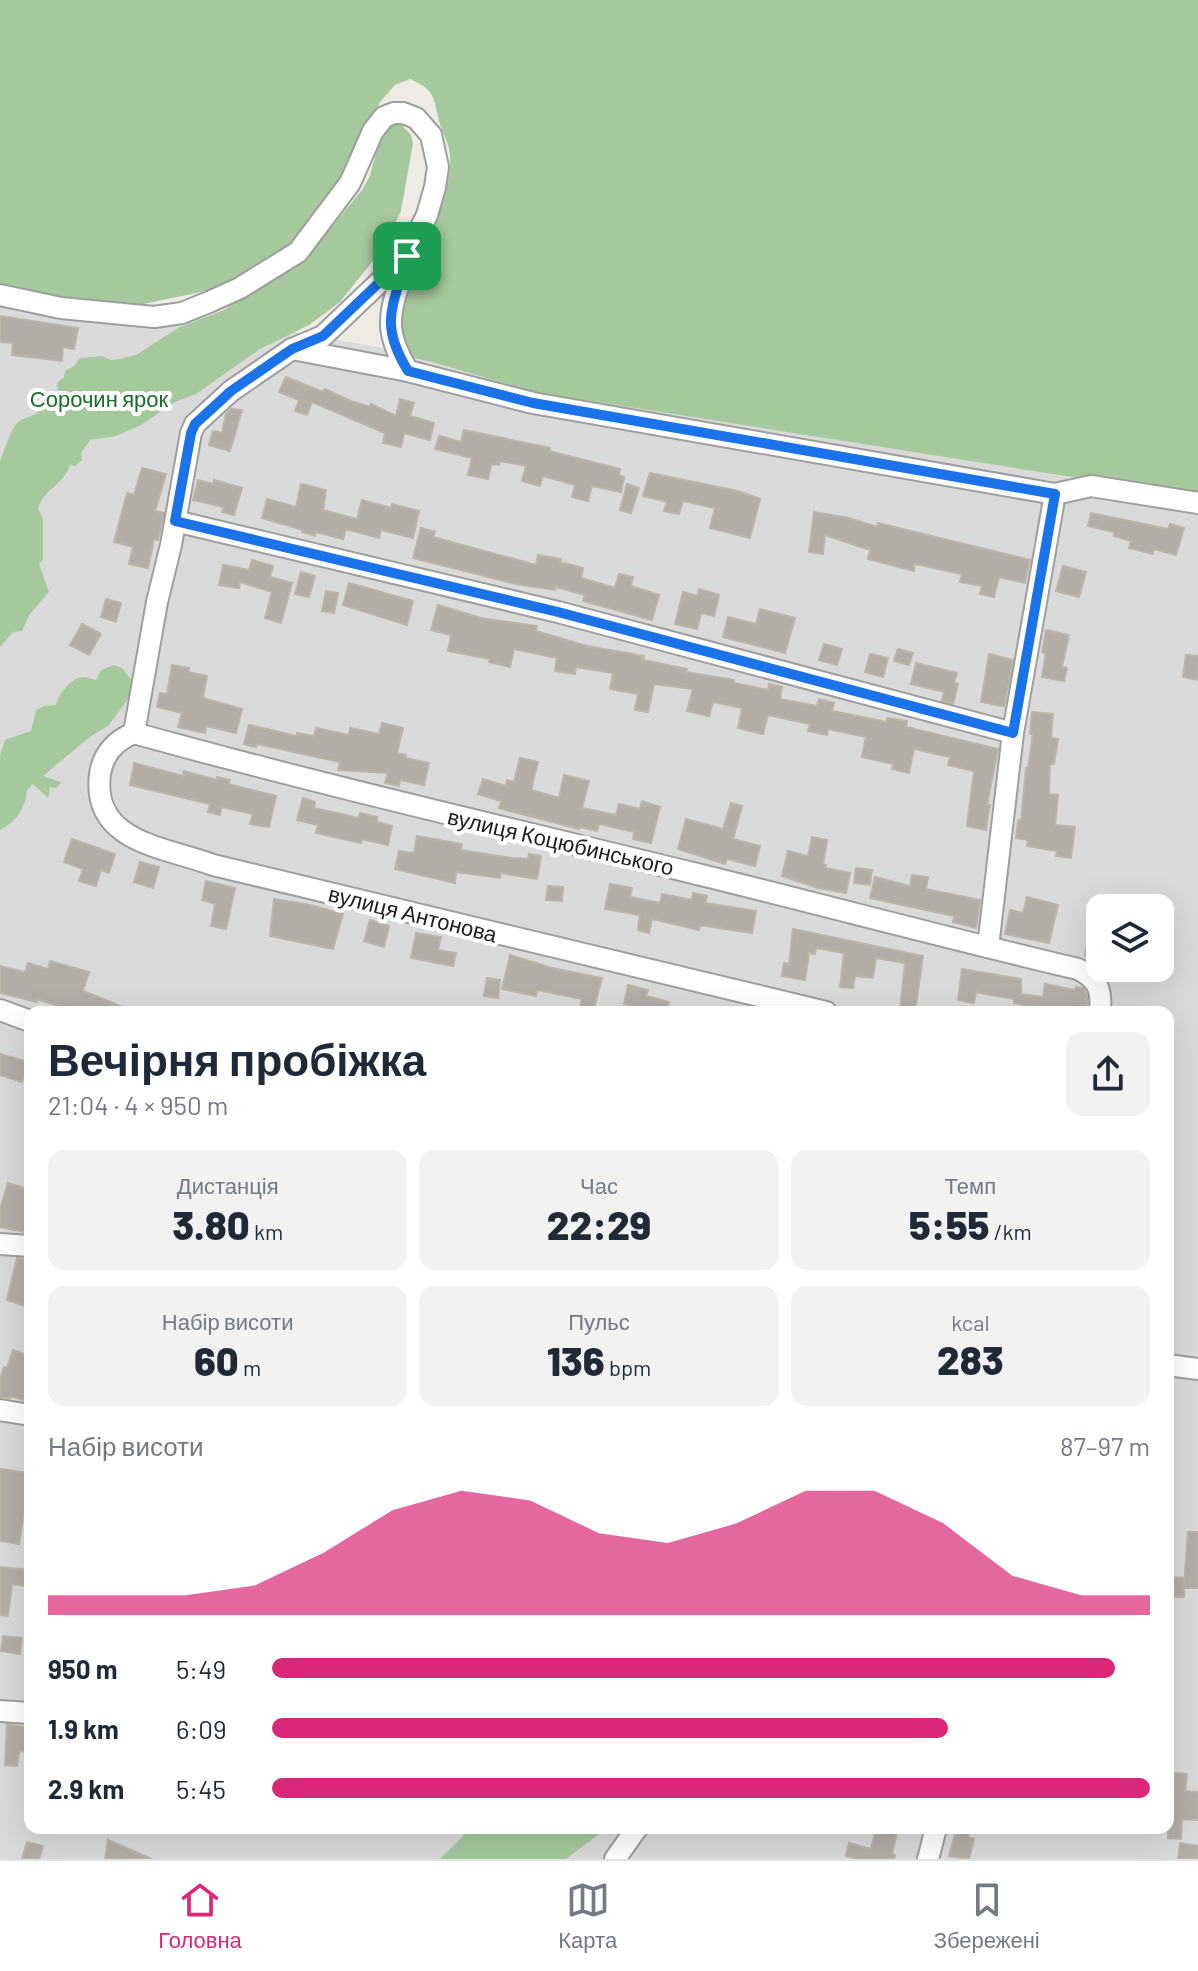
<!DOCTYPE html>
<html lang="uk">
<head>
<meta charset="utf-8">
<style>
  body { margin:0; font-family:Barlow,sans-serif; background:#f2f2f3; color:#1f2937; height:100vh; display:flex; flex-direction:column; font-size:30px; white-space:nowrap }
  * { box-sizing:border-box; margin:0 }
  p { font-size:26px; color:#747a83 }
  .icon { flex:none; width:44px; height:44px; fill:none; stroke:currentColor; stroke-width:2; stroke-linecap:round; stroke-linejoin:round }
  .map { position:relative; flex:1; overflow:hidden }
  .side { position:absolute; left:24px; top:1006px; width:1150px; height:828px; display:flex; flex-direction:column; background:#fff; border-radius:16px; box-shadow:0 8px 32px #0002 }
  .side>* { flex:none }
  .tools { position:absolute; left:1086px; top:894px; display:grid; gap:16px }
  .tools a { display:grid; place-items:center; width:88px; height:88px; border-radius:16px; background:#fff; box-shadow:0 8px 32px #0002; font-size:40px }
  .pin { position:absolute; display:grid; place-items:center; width:68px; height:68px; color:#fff; margin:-34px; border-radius:16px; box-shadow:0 4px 12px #0006 }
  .round { display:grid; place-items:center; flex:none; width:84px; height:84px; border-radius:16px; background:#f2f2f3 }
  .summary { display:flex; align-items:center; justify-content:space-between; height:136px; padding:0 24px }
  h1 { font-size:44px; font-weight:800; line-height:60px }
  .figures { display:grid; grid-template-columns:repeat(3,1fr); gap:12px; height:136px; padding:8px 24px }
  .figures div { display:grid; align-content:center; border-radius:16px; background:#f2f2f3; text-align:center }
  .figures b { font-size:40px; font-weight:800 }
  .figures small { font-size:22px; font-weight:400 }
  .figures p { font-size:22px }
  .chart { height:224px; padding:16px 24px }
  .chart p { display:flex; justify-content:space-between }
  .chart svg { width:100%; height:144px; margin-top:8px; fill:#db2777; opacity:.7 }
  ul { padding:0 24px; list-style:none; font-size:26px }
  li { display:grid; grid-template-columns:128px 96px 1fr; align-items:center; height:60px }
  li i { height:20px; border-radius:10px; background:#db2777 }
  .dock { display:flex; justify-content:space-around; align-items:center; height:112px; border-top:2px solid #e0e1e3; background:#fff; font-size:22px; color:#747a83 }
  .dock a { display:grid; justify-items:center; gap:4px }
  .dock .selected { color:#db2777 }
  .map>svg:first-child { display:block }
</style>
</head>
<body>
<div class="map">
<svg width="1198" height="1859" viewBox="0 0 1198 1859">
  <rect width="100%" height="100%" fill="#edebe4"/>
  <!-- residential -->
  <path fill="#dbdada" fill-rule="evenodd" d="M0,278L825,429L1198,503V1859H0ZM1100,908H1160V968H1100ZM30,1012H1168V1828H30Z"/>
  <!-- forest -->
  <g fill="#a5c89d">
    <path d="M0,0H1198V497L535,392C492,381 450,365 406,356C379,292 453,221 450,156C450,144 442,133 439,121C433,96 436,91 410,79L395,85L380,102L348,178L291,247L220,288L119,309L0,286Z"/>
    <path d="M393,123H400L411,135L413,143L401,211L383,248L340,302L309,325L260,349L196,394L175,402L141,425L116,436L90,440L81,453L82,460L75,466L70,465C64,485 43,489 38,509L43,518V559L39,564L49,592L29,615L22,631L13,632L0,647V462C3,453 12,426 19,421C24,418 31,417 37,413L43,401H55L58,392L57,383L64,377L65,371L74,366L80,358L102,356L111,360L121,359L138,354L178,328L226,309L238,297L276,276L310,253L362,190L370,176L381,134Z"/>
    <path d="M114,665L122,668L133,682L129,698L108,726L91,736L43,776L61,782L57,788L50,787L48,798L33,784L27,790C25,809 17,821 0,830V755L5,740L31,731L36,710L44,706L56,705C58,695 71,678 82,677C87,677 91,679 96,680L101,670Z"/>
    <path d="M471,1828H607L566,1859H440Z"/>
  </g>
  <!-- building -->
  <g fill="#b2ada7" stroke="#bdb4a8" stroke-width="2">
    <path d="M0,316L78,328L74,349L63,347L62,361L12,355L13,343L0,342Z"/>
    <path d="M286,377L323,392L325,389L351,401L370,407L371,404L396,416L400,399L414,403L410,416L434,423L430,440L404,433L401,447L383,443L385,433L312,402L307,415L295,411L299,400L279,392Z"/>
    <path d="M231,409L242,410L230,451L209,445L213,431L222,433L226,414Z"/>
    <path d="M464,430L550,448L549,451L620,469L619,475L624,477L621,492L592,486L588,501L572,497L575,485L543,476L540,486L522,481L526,466L500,461L499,465L491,464L488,479L468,475L472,458L435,449L439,436L461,442Z"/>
    <path d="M142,468L166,474L155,511L164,513L158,540L154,539L148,568L129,564L133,547L114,542L127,493L134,495Z"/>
    <path d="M650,473L738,491L760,499L750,538L710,528L715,508L683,501L679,514L664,511L667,502L643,496Z"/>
    <path d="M198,480L213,484L214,480L242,488L234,515L222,512L224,507L193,500Z"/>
    <path d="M301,484L326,490L323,510L357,519L362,500L391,508L392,504L419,511L413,538L381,530L379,538L346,529L343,539L316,532L315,536L302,532L303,530L262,518L267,499L296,507Z"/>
    <path d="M627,484L639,488L631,513L620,510Z"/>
    <path d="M814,512L849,518L877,527L878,523L1030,560L1025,583L999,577L994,597L980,594L982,586L960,582L962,574L915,564L914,571L868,559L870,550L825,535L823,554L809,552Z"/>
    <path d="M1091,513L1168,529L1170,524L1184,528L1176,555L1154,549L1153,554L1129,548L1131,541L1114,536V532L1088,526Z"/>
    <path d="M421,528L435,532L433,537L536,565L538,555L561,559L560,562L583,568L581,578L615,588L619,574L633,577L631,586L659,595L652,620L583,601L585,595L556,587L555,590L516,584L413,558Z"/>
    <path d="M252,560L273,566L270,577L292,583L281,623L265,618L272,592L240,582L239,588L219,585L223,565L249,570Z"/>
    <path d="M1063,566L1086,572L1079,597L1056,591Z"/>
    <path d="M301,572L315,576L309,597L295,594Z"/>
    <path d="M349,583L413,601L407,625L343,605Z"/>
    <path d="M699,589L719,595L714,616L701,613L697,629L675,624L683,592L698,596Z"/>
    <path d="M326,591L338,593L334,613L322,611Z"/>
    <path d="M106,599L121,603L116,622L101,617Z"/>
    <path d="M438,605L481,618L537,626L536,631L587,646L644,656L643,660L687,669L686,672L734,680V683L768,690L769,684L782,687L780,699L817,706L819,699L834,703L832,711L887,722V718L907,721L906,727L998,749L987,805H990L986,830L967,826L974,771L948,765L950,757L914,749L909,773L892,769L893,764L862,757L866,737L828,729L827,735L808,731L810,724L768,715L763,734L738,728L742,708L713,702L709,716L687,711L693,689L654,684L648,712L635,710L638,694L610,689L613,673L576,667L575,674L555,671L557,658L514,649L510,667L489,662L490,659L448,651L451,635L431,630Z"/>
    <path d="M760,609L795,618L785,653L723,637L728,617L756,624Z"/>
    <path d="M82,624L101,634L89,655L70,645Z"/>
    <path d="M1046,630L1069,635L1062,667L1067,668L1064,681L1042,677L1046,653L1042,652Z"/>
    <path d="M824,644L842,649L837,665L819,660Z"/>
    <path d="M898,649L913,653L909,665L894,661Z"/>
    <path d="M870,654L888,658L883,677L865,672Z"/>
    <path d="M989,654L1013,660L1004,706L981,702Z"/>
    <path d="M1186,655L1198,656V680L1183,677Z"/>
    <path d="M916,663L957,673L954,683L958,684L953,704L942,701L944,692L911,684Z"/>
    <path d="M172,665L189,668L188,672L207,676L203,698L242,709L236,733L206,726L205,733L178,727L182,713L157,707L160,693L167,694Z"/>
    <path d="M1032,712L1053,714L1051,738L1058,739L1054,764H1050L1049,794L1058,795L1055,825L1075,827L1071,858L1056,856L1057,851L1027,846L1028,840L1016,838L1018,820L1021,821L1026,768L1028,769L1033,734H1030Z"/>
    <path d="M382,723L403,728L397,753L406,755L405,758L429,763L424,785L400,780L399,786L385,783L388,773L338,770L340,762L257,744L256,747L244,744L249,725L297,736V733L314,736L316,728L349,735L350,728L379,734Z"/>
    <path d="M520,758L538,762L531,790L559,798L564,775L589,781L582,808L616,815L619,804L640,809L642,801L660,807L651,843L633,839L634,832L599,824L597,831L580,827L579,829L499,808L501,801L478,794L483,779L506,786L507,780L514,782Z"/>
    <path d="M134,763L183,776L184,771L217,780V777L230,780L228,784L276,796L269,827L250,824L253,814L222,807L220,815L208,812L210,804L130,785Z"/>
    <path d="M303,798L315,802L314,808L359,818L360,813L377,817V822L392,826L388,845L362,839L361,843L316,833L318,825L297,820Z"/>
    <path d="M731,803L742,806L733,839L760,846L755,866L727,859L725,864L678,849L686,819L723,829Z"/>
    <path d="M417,836L462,844L461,850L512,858L528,859L529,854L541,856L537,879L501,873L500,878L456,872L455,883L395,869L399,851L414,853Z"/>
    <path d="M812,837L827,840L823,864L826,865L825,868L850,873L846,893L818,888L782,876L788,851L808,856Z"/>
    <path d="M72,839L115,854L109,873L101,870L96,886L79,881L83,869L64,862Z"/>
    <path d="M140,862L159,867L153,888L134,882Z"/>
    <path d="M856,868L872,870L870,885L854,883Z"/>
    <path d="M912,875L928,877L926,889L980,900L976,928L953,922L954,916L870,898L875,877L910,886Z"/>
    <path d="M206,881L235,888L226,929L211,926L215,904L202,900Z"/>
    <path d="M610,884L632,888L630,897L660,903L662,894L692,900L693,893L707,896L705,903L756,911L752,933L700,925L699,930L652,919L649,933L638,930L640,915L605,909Z"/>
    <path d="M548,886L563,887L562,901L546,900Z"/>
    <path d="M1027,897L1058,905L1049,943L1005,934L1010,910L1023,913Z"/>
    <path d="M274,899L306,904L343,914L333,949L270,936Z"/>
    <path d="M1093,910L1100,911V958L1085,956Z"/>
    <path d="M370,920L389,926L384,947L364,941Z"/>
    <path d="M793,929L923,956L915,1012L900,1010L905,963L876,958L873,978L855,976L853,988L840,987L844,953L816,948L815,954L809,953L805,980L782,976L784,963L789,964Z"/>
    <path d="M416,933L441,937L438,950L456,953L453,966L411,958Z"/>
    <path d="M510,955L552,968L602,978L593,1012L579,1010L582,999L537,990L536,996L502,989Z"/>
    <path d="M50,961L89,972L83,991L135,1012H77L37,999V1002L0,993V966L25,972L28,963L48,969Z"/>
    <path d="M962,969L1021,979V994L1043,997L1045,984L1075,990L1076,987L1083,988L1087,995V1012H1059L1014,1003V999L976,992L974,1003L958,1000Z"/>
    <path d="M487,978L500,980L498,998L484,996Z"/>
    <path d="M628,985L648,990L646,996L669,1002L666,1012H644L645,1009L624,1004Z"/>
    <path d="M0,1054L28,1062L22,1082L0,1075Z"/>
    <path d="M8,1183L30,1190V1233L0,1227V1209Z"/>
    <path d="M17,1258L30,1261V1291L25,1306L7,1300Z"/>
    <path d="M13,1350L30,1356V1402L10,1396V1398L0,1397V1379L4,1367L7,1368Z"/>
    <path d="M0,1469L30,1473L19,1544L0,1541Z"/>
    <path d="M1188,1532H1198V1588H1184V1597H1168L1169,1577L1184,1578V1587Z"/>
    <path d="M0,1567L29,1570L26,1586L12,1584L8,1616L0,1615Z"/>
    <path d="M3,1636L22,1638L20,1654L1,1651Z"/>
    <path d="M7,1724L30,1728V1752L19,1751L17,1766L5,1765Z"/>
    <path d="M1174,1773L1187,1774L1185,1791L1198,1792V1820L1182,1819L1181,1839L1168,1838V1793L1172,1794Z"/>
    <path d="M876,1828L897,1832L892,1854L895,1855L894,1859H858L846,1856L849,1843L871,1849Z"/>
    <path d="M957,1828H970L968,1837L974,1839L969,1859L949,1856Z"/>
    <path d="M108,1840L152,1859H105Z"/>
    <path d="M27,1842L43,1846L39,1859H22Z"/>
    <path d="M1180,1843L1198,1846V1859H1178Z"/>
  </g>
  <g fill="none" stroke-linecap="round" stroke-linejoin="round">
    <defs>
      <g id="minor">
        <path d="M407,257C394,306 378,323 408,371"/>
        <path d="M0,295L61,308L154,317L182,313L209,302L240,288L298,252L350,183L373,131L384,117L394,113H403L416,118L431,135L438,167L435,187L427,215L407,256L323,336L292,349L231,391L195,424L191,433L171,545L157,602L134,733"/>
        <path d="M292,349L408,371L533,403L1055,494"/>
        <path d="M175,521L558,612L1013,733"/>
        <path d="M134,733C321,785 509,828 697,874C824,905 950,939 1078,969C1098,979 1102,990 1100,1012"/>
        <path d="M134,733C116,740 103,754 100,774C91,843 166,847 213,865L826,1012"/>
        <path d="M988,947L1013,733L1055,494L1091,486L1198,503"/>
        <path d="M0,1010L30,1021"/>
        <path d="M0,1244L30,1246"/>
        <path d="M1168,1365L1198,1369"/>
        <path d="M0,1410L30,1415"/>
        <path d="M0,1711L30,1713"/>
        <path d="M615,1859L637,1828"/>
        <path d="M928,1859L936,1828"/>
      </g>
    </defs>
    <!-- minor casing -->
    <use href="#minor" stroke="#9e9e9e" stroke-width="24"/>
    <!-- minor -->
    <use href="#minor" stroke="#fff" stroke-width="20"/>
  </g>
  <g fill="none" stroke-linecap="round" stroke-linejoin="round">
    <defs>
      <path id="route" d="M407,256C394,306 378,322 408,371L533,403L1055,494L1013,733L558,612L175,521L191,433L195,424L231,391L292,349L323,336Z"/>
    </defs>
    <!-- route casing -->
    <use href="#route" stroke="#fff" stroke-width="16"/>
    <!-- route -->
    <use href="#route" stroke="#1a73e8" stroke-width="10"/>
  </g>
  <g text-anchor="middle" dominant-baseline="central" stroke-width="8" stroke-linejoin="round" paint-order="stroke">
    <!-- park labels -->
    <g font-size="22" fill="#186e29" stroke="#fff">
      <text x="99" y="398">Сорочин ярок</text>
    </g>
    <!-- street labels -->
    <g font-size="22" fill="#1d1d1d" stroke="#fff">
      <text transform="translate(561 841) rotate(13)">вулиця Коцюбинського</text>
      <text transform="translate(413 913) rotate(14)">вулиця Антонова</text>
    </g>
  </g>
</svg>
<div class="tools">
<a><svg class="icon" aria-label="layers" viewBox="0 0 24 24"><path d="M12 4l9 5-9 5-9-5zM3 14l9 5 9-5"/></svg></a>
</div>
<div class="pin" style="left:407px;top:256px;background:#1e9e55"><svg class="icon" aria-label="arrive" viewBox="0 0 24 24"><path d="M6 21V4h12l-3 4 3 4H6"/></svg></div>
<section class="side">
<div class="summary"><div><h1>Вечірня пробіжка</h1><p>21:04 · 4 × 950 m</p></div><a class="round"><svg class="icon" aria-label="share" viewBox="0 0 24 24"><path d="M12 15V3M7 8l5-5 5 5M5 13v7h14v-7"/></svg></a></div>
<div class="figures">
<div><p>Дистанція</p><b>3.80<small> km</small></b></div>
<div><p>Час</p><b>22:29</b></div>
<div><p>Темп</p><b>5:55<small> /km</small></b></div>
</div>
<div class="figures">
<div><p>Набір висоти</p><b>60<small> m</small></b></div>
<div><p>Пульс</p><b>136<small> bpm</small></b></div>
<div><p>kcal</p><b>283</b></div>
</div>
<div class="chart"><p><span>Набір висоти</span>87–97 m</p>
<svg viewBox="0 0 160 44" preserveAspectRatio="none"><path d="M0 44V38L10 38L20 38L30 35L40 25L50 12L60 6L70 9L80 19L90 22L100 16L110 6L120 6L130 16L140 32L150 38L160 38V44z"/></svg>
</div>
<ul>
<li><b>950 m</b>5:49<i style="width:96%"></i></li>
<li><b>1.9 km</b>6:09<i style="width:77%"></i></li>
<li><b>2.9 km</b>5:45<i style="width:100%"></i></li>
</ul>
</section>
</div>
<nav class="dock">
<a class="selected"><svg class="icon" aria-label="home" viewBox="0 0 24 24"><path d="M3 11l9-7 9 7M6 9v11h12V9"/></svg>Головна</a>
<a><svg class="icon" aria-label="map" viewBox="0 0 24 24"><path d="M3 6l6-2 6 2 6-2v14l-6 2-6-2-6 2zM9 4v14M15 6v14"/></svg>Карта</a>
<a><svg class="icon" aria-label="saved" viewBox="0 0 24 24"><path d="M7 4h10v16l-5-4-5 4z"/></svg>Збережені</a>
</nav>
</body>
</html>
